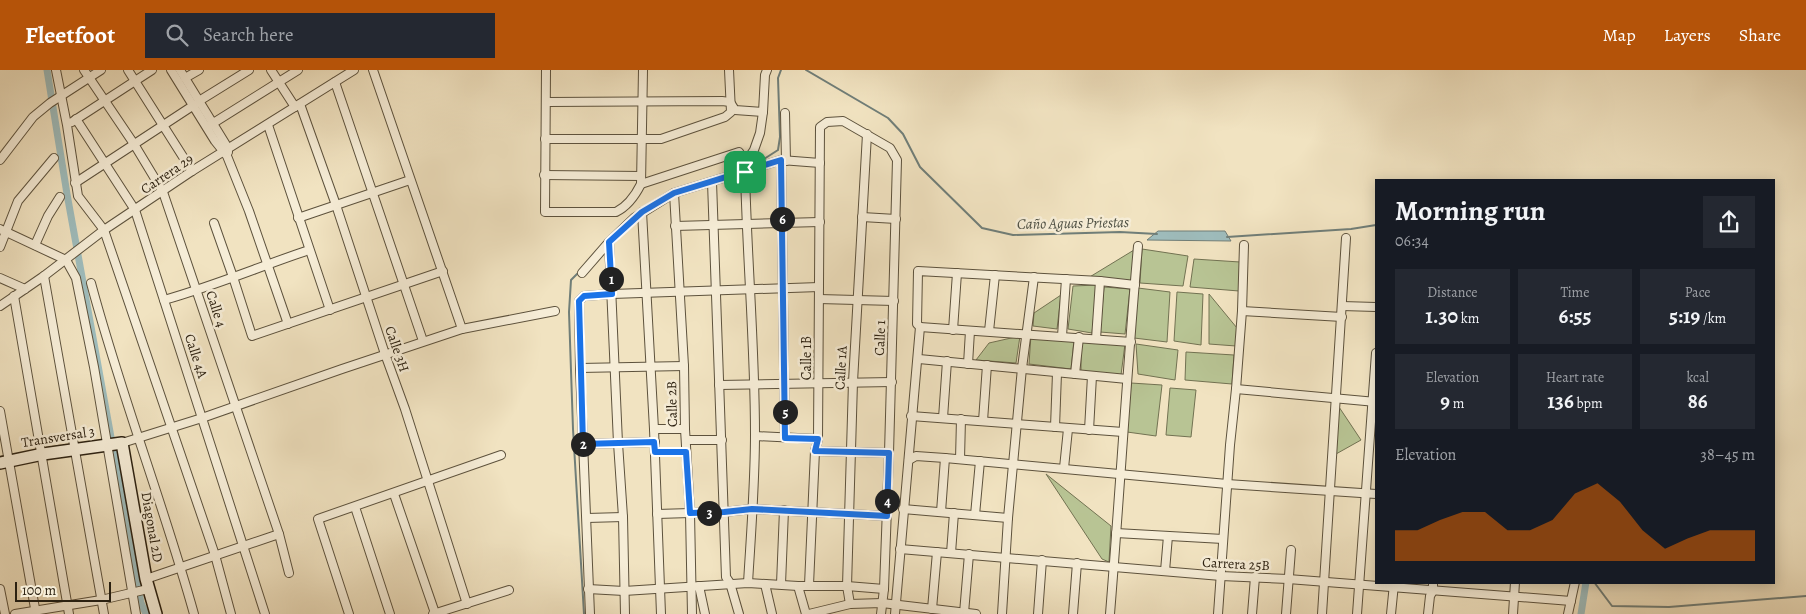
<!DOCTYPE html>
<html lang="en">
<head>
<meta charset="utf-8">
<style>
  body { margin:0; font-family:Alegreya,serif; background:#242831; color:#f1f3f6; height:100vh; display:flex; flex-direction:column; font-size:19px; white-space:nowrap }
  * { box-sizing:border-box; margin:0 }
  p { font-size:16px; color:#9ea1a6 }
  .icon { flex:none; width:28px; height:28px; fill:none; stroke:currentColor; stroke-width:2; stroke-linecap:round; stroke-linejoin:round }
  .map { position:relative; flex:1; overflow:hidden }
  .panel { position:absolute; left:1375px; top:109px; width:400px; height:405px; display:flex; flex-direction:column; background:#171b24; border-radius:0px; box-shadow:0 2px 12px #0003 }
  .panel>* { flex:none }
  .scale { position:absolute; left:15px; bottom:12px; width:96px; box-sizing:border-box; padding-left:5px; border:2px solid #2c2111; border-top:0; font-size:14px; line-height:18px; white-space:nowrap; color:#2c2111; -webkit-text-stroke:4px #f6edd7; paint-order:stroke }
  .pin { position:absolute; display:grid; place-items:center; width:42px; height:42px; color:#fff; margin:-21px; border-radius:10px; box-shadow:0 2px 8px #0006 }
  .km { position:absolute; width:25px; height:25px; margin:-12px; border-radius:50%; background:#222; color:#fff; font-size:14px; line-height:25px; text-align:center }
  .round { display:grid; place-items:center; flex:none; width:52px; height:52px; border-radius:0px; background:#242831 }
  .headline { display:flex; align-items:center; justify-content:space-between; height:85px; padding:0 20px }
  h1 { font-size:28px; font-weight:700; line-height:38px }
  .figures { display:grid; grid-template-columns:repeat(3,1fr); gap:8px; height:85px; padding:5px 20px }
  .figures div { display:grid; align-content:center; border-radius:0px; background:#242831; text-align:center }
  .figures b { font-size:21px; font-weight:700 }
  .figures small { font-size:14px; font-weight:400 }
  .figures p { font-size:14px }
  .chart { height:140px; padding:10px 20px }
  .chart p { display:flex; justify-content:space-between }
  .chart svg { width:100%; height:90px; margin-top:5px; fill:#b45309; opacity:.7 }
  header { display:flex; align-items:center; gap:30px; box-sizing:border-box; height:70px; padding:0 25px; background:#b45309; color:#fff }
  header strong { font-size:24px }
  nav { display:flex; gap:28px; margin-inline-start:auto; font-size:18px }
  .search { width:350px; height:45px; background:#242831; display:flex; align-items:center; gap:12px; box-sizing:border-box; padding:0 18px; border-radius:0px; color:#9ea1a6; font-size:19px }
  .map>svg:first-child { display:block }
</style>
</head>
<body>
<header>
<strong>Fleetfoot</strong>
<div class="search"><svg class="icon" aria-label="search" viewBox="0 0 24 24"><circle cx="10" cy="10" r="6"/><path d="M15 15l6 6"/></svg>Search here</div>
<nav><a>Map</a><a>Layers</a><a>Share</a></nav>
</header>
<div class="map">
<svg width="1806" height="544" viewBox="0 0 1806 544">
  <rect width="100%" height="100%" fill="#f1e3c1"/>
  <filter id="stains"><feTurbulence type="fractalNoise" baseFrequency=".004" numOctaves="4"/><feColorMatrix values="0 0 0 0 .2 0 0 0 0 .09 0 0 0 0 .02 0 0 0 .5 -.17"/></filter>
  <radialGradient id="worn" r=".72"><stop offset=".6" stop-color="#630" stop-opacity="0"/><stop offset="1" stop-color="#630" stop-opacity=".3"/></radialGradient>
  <!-- green -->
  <g fill="#b8c494" stroke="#727252">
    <path d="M1142,179L1188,186L1183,216L1140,213Z"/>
    <path d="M1134,180L1131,211L1088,208Z"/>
    <path d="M1194,189L1240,192L1239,221L1190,217Z"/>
    <path d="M1097,215L1092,263L1068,259L1073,216Z"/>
    <path d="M1104,217L1130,219L1125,264L1100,262Z"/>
    <path d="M1138,218L1170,222L1167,272L1134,268Z"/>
    <path d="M1177,222L1203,224L1201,275L1174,271Z"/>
    <path d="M1209,224L1237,258L1236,276L1209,274Z"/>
    <path d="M1061,225L1057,259L1033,256L1034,243Z"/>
    <path d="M1031,265L1074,270L1071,299L1029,294Z"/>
    <path d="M1020,266L1016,293L976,290L989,273Z"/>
    <path d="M1081,269L1125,274L1121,305L1081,301Z"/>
    <path d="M1136,274L1178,280L1175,310L1138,304Z"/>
    <path d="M1186,282L1234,285L1232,314L1185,310Z"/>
    <path d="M1131,313L1162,315L1156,366L1127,362Z"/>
    <path d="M1170,318L1196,320L1191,367L1166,365Z"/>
    <path d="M1339,337L1361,370L1336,384Z"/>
    <path d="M1046,404L1111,456L1109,492L1102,489Z"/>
  </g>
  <!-- water -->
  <path fill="#9ebcbc" stroke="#707e78" d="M1158,161H1225L1231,171L1147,170Z"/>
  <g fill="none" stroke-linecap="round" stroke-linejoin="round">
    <!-- stream -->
    <g stroke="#707e78" stroke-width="2">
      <path d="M806,0L888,48L903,64L920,97L982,158L1013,165L1120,162L1157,164"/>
      <path d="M751,93L764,89L778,80L780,67L778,8L781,0"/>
      <path d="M1227,167L1351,159L1376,155"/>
      <path d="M580,201L571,210L569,242L573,359L584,544"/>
      <path d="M1594,512L1612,536L1669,537L1806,526"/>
    </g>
    <!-- canal -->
    <g stroke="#9ebcbc" stroke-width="7">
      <path d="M47,0L67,124L141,533L146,544"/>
      <path d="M1581,544L1586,512"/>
    </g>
    <defs>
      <g id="street">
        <path d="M56,0L67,55L78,126L104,160L215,485L231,544"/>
        <path d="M84,0L134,74L163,122L279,464L289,503"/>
        <path d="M128,0L192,101"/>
        <path d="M171,0L215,71L227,86L249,141L288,254"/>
        <path d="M180,0L228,78V82"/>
        <path d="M271,0L295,37"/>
        <path d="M373,0L462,259"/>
        <path d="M546,0L545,142H616C628,136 635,126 641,114L643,0"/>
        <path d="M185,8L199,0"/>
        <path d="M335,12L423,271"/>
        <path d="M199,31L249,0"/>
        <path d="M547,32L722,31L730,32L735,40L763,42"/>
        <path d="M300,34L336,135L385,284L405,339L467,534"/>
        <path d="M785,43L786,91"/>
        <path d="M76,49L135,140L265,544"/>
        <path d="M72,52L152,0"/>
        <path d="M268,55L330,240"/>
        <path d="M207,57L298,0"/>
        <path d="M545,69H661L725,47L731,42L729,0"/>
        <path d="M0,90L33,47L50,33L101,0"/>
        <path d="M781,90L785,368"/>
        <path d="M544,105L641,106"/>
        <path d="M712,112L726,507L730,513L739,544"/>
        <path d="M75,113L194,35"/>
        <path d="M641,114L739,82L745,93"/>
        <path d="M674,123L684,296L685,359L690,443L692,544"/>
        <path d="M642,142L654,359L661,544"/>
        <path d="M862,147L896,149"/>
        <path d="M298,148L410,110"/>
        <path d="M214,153L233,207L252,266L443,201"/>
        <path d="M675,156L820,152"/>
        <path d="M0,159L66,190L76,208L94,297L136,544"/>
        <path d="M609,172L618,373L623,447L625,544"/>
        <path d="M35,175L48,146L60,127"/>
        <path d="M0,177L18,131L54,88"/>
        <path d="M582,203L609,172L634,148L674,123L781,90L820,93"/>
        <path d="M44,206L104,544"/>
        <path d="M0,208L25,219"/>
        <path d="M91,213C121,325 163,433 194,544"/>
        <path d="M14,226L69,544"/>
        <path d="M819,229L894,231"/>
        <path d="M164,230C214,216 261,196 309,180"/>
        <path d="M0,236L44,206L104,160L192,101L354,0"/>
        <path d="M1342,236L1376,237"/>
        <path d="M1242,241L1342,247"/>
        <path d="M920,257L1131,272"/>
        <path d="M953,260L957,203"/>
        <path d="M989,261L995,205"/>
        <path d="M1062,266L1066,209"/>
        <path d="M1096,269L1100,211"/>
        <path d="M919,289L1127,309"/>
        <path d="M968,294L970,261"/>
        <path d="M580,298L684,296"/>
        <path d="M1075,304L1079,267"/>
        <path d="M719,315L892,312"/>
        <path d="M1236,319L1376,332"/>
        <path d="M0,341L36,544"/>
        <path d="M911,346L1123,362"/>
        <path d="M943,348L947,291"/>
        <path d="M983,351L987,295"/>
        <path d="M1055,357L1057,303"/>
        <path d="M654,359H685"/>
        <path d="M1089,360L1092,306"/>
        <path d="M755,366L818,369"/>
        <path d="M686,370H722"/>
        <path d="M122,373L202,348L342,299L462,259L555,241"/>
        <path d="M583,374L655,372"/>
        <path d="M815,381L889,383"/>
        <path d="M655,382H686"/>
        <path d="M960,389L961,349"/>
        <path d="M909,390L916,386L945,388L1227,414L1376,424"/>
        <path d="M1064,398L1068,359"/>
        <path d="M394,424L435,543"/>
        <path d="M355,437L390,544"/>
        <path d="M903,439L1008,448"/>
        <path d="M941,442L945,388"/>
        <path d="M657,444L724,442L752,439L887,446"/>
        <path d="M975,445L980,391"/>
        <path d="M587,448L623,447"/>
        <path d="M1116,463L1223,469"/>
        <path d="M900,479L1221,506L1288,509L1571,531"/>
        <path d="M951,483L954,443"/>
        <path d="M1165,501L1168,466"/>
        <path d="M146,509L279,464"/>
        <path d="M748,513C751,463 755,414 755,364C755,277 747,189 745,102L747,99L745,93L754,80L760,63L763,42L765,5L767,0"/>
        <path d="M765,514L772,544"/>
        <path d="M781,514L784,440"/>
        <path d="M809,515L815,381L818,369L820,57L827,52L843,51L890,78L897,90L889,383L884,519L881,544"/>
        <path d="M699,516L705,544"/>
        <path d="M798,516L806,544"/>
        <path d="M0,519L5,544"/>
        <path d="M588,519L624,521L748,513L798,516H847L884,519"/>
        <path d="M850,534L847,516L853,312L867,64"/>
        <path d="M932,539L937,482"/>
        <path d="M964,543L969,484"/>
        <path d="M15,544L101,530L148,519"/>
        <path d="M349,544L318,449L501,385"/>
        <path d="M433,544L509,520"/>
        <path d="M590,544L580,298L579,231L584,226L612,224L819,217"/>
        <path d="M809,544L850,534L882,533L976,544"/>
        <path d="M895,544L920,257L917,254L918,201L1100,211L1135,215"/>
        <path d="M1002,544L1008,448L1022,298L1034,207"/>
        <path d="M1038,544L1042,490"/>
        <path d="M1073,544L1077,493"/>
        <path d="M1110,544C1120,421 1127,299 1138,176"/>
        <path d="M1218,544L1230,375L1236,319L1242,241L1244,175"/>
        <path d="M1252,544L1255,507"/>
        <path d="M1286,544L1291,480"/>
        <path d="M1322,544L1346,168"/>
        <path d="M1357,544L1376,283"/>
        <path d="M1391,544L1394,514"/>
        <path d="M1428,544L1430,526L1433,521V512"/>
        <path d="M1513,544L1515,512"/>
        <path d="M1568,544L1575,512"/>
      </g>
      <path id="secondary" d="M0,393L43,384L122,373L146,509L156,544"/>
    </defs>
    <!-- street casing -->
    <use href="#street" stroke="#5d523d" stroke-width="10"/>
    <!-- secondary casing -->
    <use href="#secondary" stroke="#2c2111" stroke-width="14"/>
    <!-- street -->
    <use href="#street" stroke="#f6edd7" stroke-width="8"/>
    <!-- secondary -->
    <use href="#secondary" stroke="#f6edd7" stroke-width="11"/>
  </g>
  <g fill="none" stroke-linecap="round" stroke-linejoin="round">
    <defs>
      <path id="route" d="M781,90L785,368L818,369L815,381L889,383L887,446L752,439L724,442L690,443L686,382H655L654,372L583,374L579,231L584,226L612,224L609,172L642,142L674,123Z"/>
    </defs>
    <!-- route casing -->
    <use href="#route" stroke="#fff" stroke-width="10"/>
    <!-- route -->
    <use href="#route" stroke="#1a73e8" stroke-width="6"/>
  </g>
  <g text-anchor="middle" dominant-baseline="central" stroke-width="5" stroke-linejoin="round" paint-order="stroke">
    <!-- street labels -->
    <g font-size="14" fill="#2c2111" stroke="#f6edd7">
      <text transform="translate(167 104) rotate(-34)">Carrera 29</text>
      <text transform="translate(216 239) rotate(72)">Calle 4</text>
      <text transform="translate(880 268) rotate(-88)">Calle 1</text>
      <text transform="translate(397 279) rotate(71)">Calle 3H</text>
      <text transform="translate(196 286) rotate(72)">Calle 4A</text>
      <text transform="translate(806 288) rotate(-90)">Calle 1B</text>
      <text transform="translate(841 298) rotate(-87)">Calle 1A</text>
      <text transform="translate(672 334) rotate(-91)">Calle 2B</text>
      <text transform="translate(58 367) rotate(-9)">Transversal 3</text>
      <text transform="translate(152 457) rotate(80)">Diagonal 2D</text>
      <text transform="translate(1236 494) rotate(3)">Carrera 25B</text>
    </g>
    <!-- water labels -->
    <g font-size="15" font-style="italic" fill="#4e5044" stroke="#f6edd7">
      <text transform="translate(1073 153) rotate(-1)">Caño Aguas Priestas</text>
    </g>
  </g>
  <rect width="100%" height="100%" filter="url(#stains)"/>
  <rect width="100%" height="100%" fill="url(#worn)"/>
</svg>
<div class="scale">100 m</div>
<div class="pin" style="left:745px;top:102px;background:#1e9e55"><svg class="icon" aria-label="arrive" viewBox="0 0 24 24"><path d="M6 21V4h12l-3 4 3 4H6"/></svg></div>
<b class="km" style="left:611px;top:209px">1</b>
<b class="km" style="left:583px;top:374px">2</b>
<b class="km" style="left:709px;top:443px">3</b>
<b class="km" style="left:887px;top:431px">4</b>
<b class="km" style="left:785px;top:342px">5</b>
<b class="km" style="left:782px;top:149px">6</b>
<section class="panel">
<div class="headline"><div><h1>Morning run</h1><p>06:34</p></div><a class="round"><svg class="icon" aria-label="share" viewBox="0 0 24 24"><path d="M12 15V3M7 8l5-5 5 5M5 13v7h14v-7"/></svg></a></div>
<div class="figures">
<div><p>Distance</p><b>1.30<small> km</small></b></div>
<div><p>Time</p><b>6:55</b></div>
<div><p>Pace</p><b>5:19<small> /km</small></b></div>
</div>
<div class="figures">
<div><p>Elevation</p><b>9<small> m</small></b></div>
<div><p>Heart rate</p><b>136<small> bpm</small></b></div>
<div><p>kcal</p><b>86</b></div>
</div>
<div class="chart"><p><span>Elevation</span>38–45 m</p>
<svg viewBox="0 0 160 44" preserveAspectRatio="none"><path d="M0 44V29L10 29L20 24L30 20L40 20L50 29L60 29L70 24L80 11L90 6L100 15L110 29L120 38L130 33L140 29L150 29L160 29V44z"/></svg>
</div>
</section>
</div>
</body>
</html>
